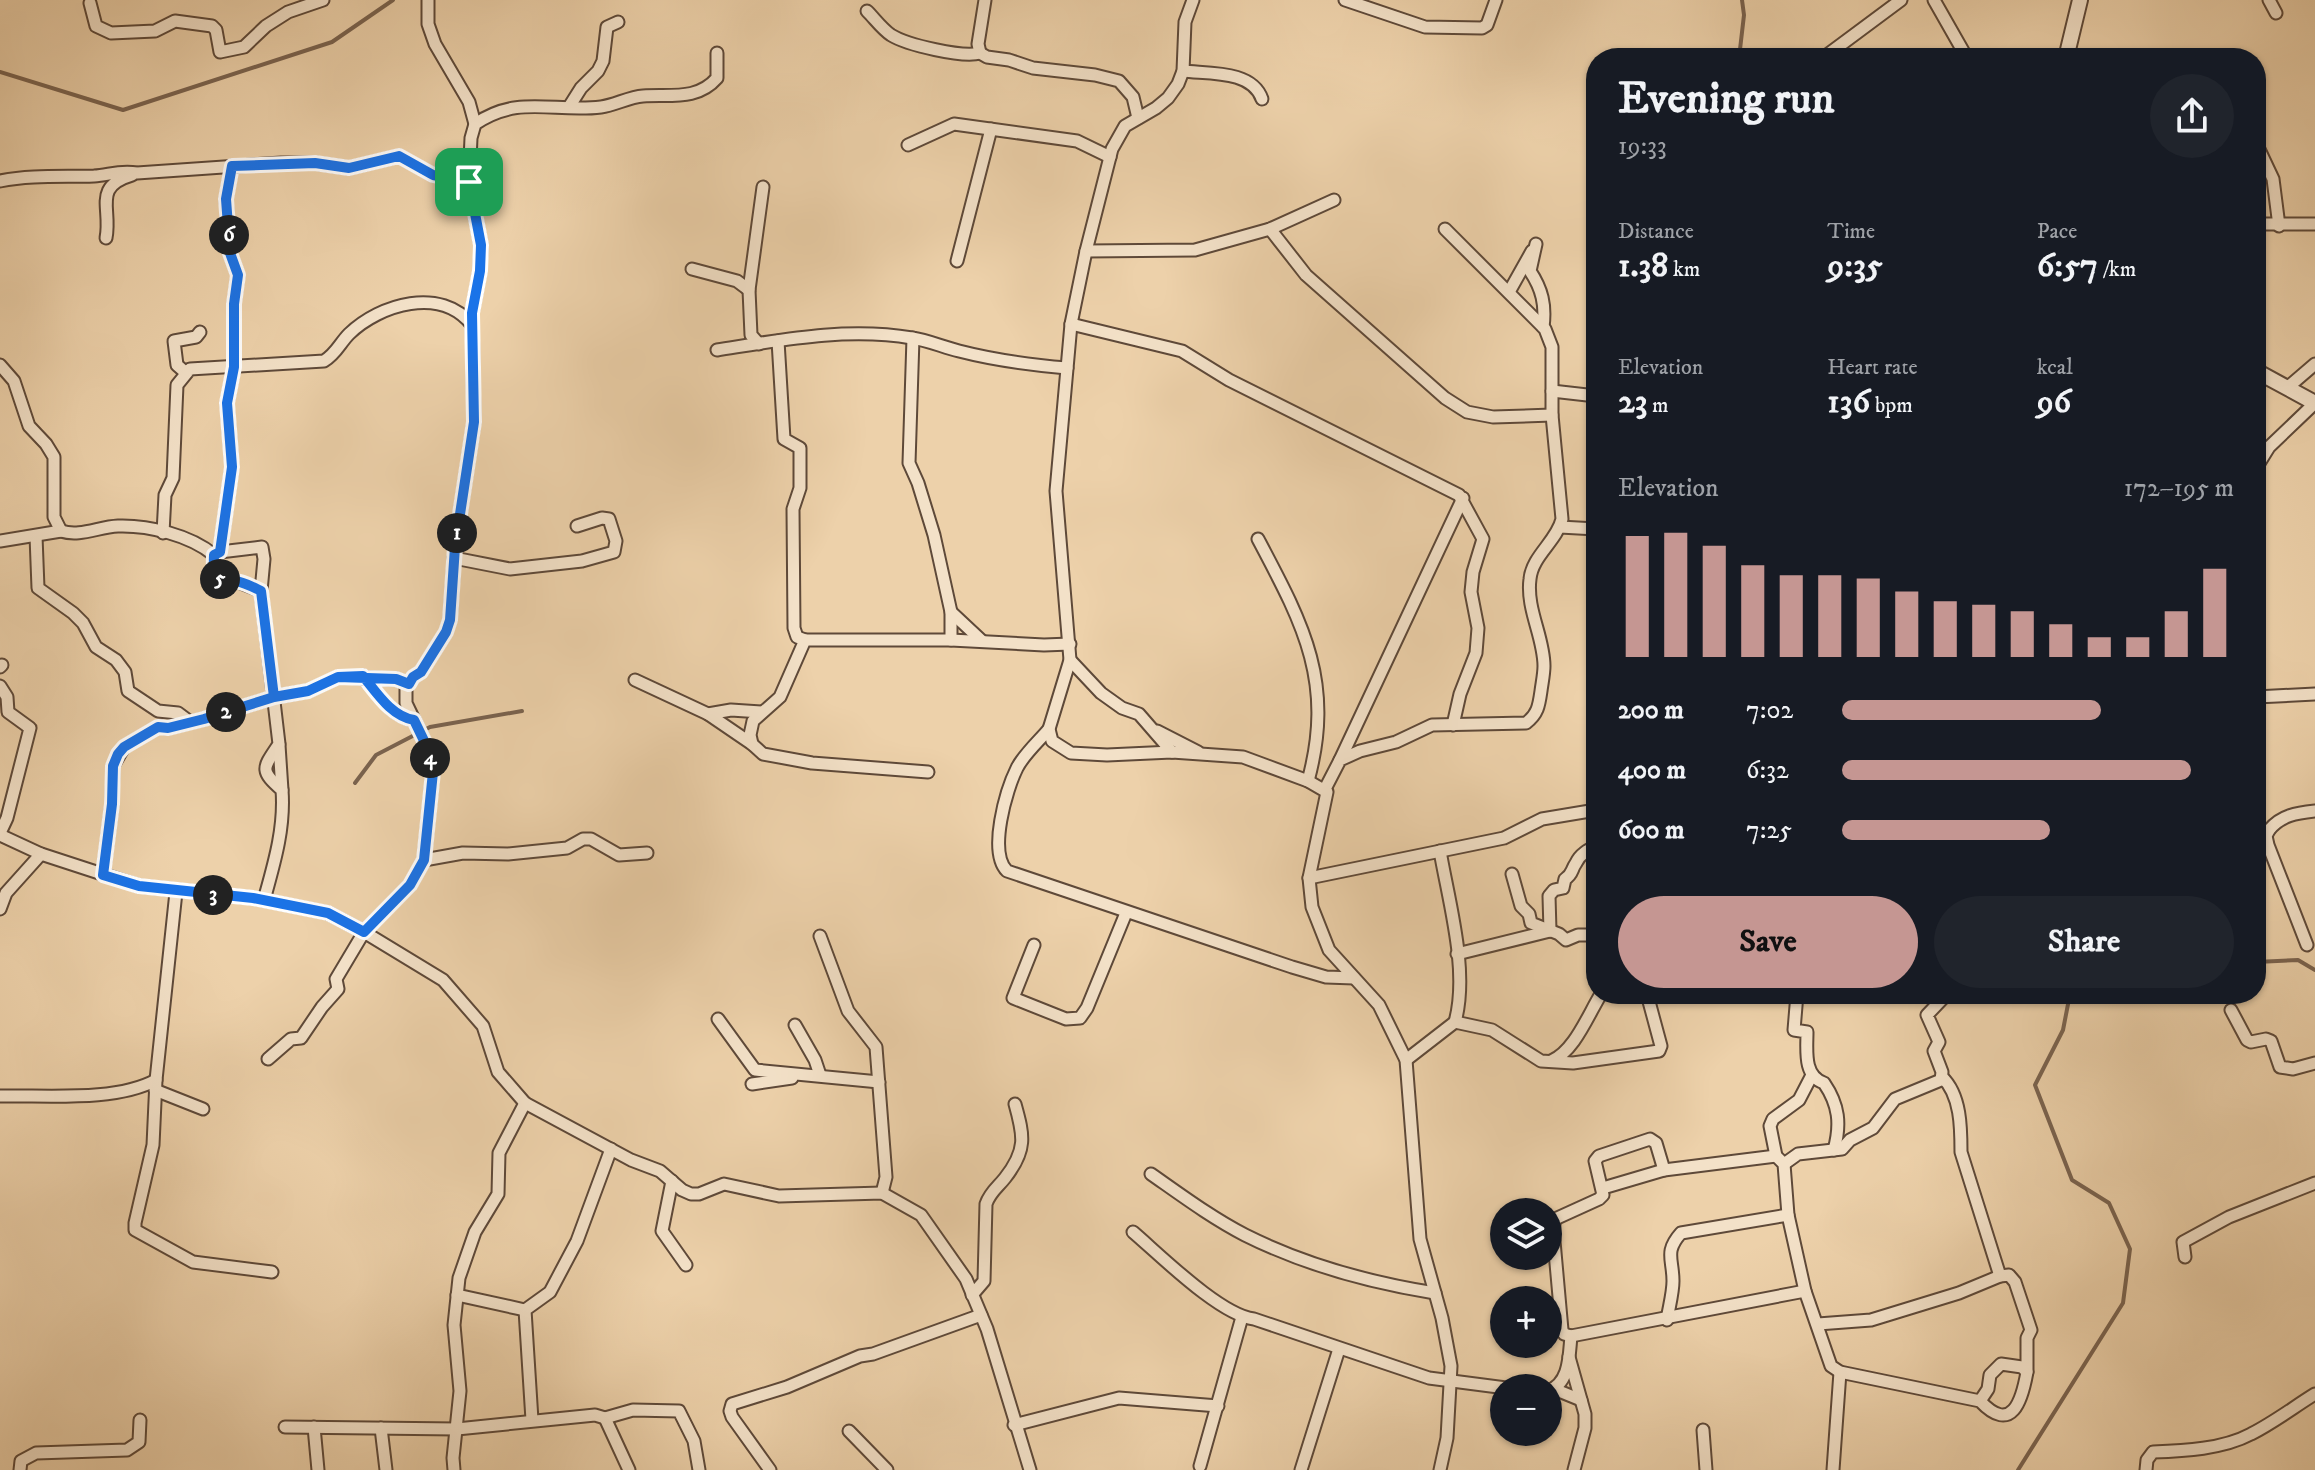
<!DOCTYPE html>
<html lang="en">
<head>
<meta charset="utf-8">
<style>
  body { margin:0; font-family:"IM FELL DW Pica",serif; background:#20242c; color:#f1f3f6; height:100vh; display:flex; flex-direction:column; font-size:30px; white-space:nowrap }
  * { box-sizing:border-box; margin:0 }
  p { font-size:26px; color:#9ea1a6 }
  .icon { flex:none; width:44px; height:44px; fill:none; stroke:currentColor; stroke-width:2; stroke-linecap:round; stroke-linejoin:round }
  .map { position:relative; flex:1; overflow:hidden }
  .details { position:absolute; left:1586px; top:48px; width:680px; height:956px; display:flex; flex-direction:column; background:#171b24; border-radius:32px; box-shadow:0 2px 6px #0004 }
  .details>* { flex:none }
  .fabs { position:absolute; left:1490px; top:1198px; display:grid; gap:16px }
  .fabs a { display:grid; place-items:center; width:72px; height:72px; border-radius:50%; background:#171b24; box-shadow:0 2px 6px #0004; font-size:40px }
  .pin { position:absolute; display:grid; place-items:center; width:68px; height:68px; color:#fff; margin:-34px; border-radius:16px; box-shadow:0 4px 12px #0006 }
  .km { position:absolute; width:40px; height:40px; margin:-20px; border-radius:50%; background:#222; color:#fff; font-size:22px; line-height:40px; text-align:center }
  .round { display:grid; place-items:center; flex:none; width:84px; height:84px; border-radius:42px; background:#20242c }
  .head { display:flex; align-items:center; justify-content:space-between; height:136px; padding:0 32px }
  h1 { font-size:44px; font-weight:700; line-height:60px }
  .metrics { display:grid; grid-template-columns:repeat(3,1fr); gap:12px; height:136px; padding:8px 32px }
  .metrics div { display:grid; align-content:center }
  .metrics b { font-size:34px; font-weight:700 }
  .metrics small { font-size:22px; font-weight:400 }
  .metrics p { font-size:22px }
  .chart { height:224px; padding:16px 32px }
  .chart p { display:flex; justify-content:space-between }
  .chart svg { width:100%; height:144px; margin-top:8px; stroke:#c59692; stroke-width:6 }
  .primary-button { display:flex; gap:16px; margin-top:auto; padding:16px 32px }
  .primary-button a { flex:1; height:92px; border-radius:48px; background:#c59692; color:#111; font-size:32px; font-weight:700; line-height:92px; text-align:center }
  .primary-button a+a { background:#20242c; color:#f1f3f6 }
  ul { padding:0 32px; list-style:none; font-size:26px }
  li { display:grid; grid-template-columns:128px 96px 1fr; align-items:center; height:60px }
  li i { height:20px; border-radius:10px; background:#c59692 }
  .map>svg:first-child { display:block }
</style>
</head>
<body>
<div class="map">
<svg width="2315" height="1470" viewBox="0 0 2315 1470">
  <rect width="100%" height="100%" fill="#edd1aa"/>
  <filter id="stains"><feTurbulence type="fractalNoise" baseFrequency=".0025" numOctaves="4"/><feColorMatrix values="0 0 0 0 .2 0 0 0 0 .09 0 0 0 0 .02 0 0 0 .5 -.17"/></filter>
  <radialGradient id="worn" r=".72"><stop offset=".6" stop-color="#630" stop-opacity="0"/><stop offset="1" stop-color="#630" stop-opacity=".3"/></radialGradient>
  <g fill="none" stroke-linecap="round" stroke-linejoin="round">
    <!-- stream -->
    <g stroke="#7a634f" stroke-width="4">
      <path d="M1739,58L1744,15L1742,0"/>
      <path d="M0,72L123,110L332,42L393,0"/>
      <path d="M355,783L376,755L430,727L522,711"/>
      <path d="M2256,962L2298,960L2315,970"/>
      <path d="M2018,1470L2123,1303L2130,1249L2109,1203L2072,1180L2035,1085L2063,1030L2070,994"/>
    </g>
    <defs>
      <g id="minor">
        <path d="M428,0V24L435,44L469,102L475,124"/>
        <path d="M1193,0L1185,22L1183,71L1178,84L1168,98L1156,108L1125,126L1112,149L1086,251L1071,324L1056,491L1070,660L1049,729L1052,741L1071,753L1107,755L1172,752L1243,757L1308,781L1327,792L1309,878L1312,907L1329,950L1379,1005L1406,1060L1420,1239L1442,1318L1451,1366L1447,1438L1440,1470"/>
        <path d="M1345,0L1425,27L1482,28L1487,25L1496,0"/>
        <path d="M1934,0L1967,58"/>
        <path d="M2269,0L2276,13"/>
        <path d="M90,3L96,26L111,33L155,31L175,21L212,26L216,30L220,52L244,47L266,26L288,12L323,0"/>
        <path d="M867,11C875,19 882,29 891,35C907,45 963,58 980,53L987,57L1009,60L1033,68L1095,75L1119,81L1133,97L1138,118"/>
        <path d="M980,53L978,44L985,0"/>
        <path d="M1823,58L1901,0"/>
        <path d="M1183,71C1209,74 1252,70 1262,99"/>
        <path d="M569,107L581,88L598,71L603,61L607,27L618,22"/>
        <path d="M2256,143L2273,179L2279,226"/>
        <path d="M908,145L954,124L1077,141L1110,157"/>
        <path d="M0,181C31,175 62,177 94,176C109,175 120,170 137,173L281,163H315L349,168L399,156L433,175L469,182"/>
        <path d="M2256,224H2315"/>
        <path d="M1270,229L1306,275L1445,398L1467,412L1493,417L1552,415"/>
        <path d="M106,238C112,208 92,187 132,175"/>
        <path d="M1536,244L1530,271C1542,289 1546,305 1543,327"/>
        <path d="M1086,251L1195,250L1270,229L1334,200"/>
        <path d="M957,261L991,129"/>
        <path d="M692,269L737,281L749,290"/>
        <path d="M1509,292L1532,251"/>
        <path d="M1071,324L1182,351L1229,380L1459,495L1483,539L1473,572L1471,592L1478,628L1476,653L1460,694L1453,725"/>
        <path d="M913,338L909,463L918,483L934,535L951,612V640"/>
        <path d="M778,341L784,439L800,448V488L793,509L794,628L797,637L805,640"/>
        <path d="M759,344L751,335L749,290L763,187"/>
        <path d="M717,350C781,340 847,327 912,338C927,340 943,347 959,351C994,360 1031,365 1067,368"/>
        <path d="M0,365L14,381L29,426L46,444L54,457V517L61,531"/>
        <path d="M185,372L177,365L174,341L196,337L200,332"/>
        <path d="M2287,388L2315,364"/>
        <path d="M1552,391L1596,396"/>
        <path d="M2256,468L2269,447L2315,403"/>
        <path d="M1560,527L1596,529"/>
        <path d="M163,533L165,495L173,478L177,385L190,369L324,361C336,354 340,343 349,334C380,304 441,286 472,325"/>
        <path d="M36,536L38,588L73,613L83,623L96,647L116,660L125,672L128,691L158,711L178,713L190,722"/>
        <path d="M1258,539C1303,624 1335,682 1308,781"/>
        <path d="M0,541L61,531C80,537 98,527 118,526C148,525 190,535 214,555"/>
        <path d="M220,552L232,467L227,403L234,367V304L238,275L230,253L226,199L232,166"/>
        <path d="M214,555L220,552L262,547L264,559L261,591L279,744C263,768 259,770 282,790C285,828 274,864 264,900"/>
        <path d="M214,555L217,577L222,581H236L261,591"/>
        <path d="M454,558L510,569L582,561L614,552L616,541L609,519L602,518L577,526"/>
        <path d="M951,612L982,641"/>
        <path d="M1070,660L1101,693L1122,708L1139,714L1172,752"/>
        <path d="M0,667L2,665"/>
        <path d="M363,676C377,693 391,716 414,720"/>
        <path d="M635,680L708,714L752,744L763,754L812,763L928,772"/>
        <path d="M0,686L7,697L8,712L30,728L7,818L0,833"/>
        <path d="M2256,697L2315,694"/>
        <path d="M708,714L731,710L761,712"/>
        <path d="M1049,729C1039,741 1024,754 1017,768C1006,790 988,852 1007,871L1292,967L1326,977L1354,978"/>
        <path d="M1157,731L1198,752"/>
        <path d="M752,744L750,735L753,721L780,697L805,640H951L1044,645L1070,644"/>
        <path d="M279,745L282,790"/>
        <path d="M1340,760L1463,498"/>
        <path d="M1325,789L1340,760L1360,751L1396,742L1432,725L1526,723C1538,714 1539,705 1541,691C1542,683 1544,674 1544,666C1544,637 1526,609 1530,579C1532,556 1557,541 1562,519L1552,415V347L1545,329L1445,229"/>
        <path d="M2269,830L2266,836L2268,845L2307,945"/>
        <path d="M2256,831L2269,830C2281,815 2297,813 2315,811"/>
        <path d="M0,835L41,854L139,886L253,898L328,913L364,932L443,980L483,1026L498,1072L525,1103L631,1160L660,1171L682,1190L691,1194H699L724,1184L779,1196L882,1193L921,1215L966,1279L987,1329L1030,1470"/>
        <path d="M1440,851C1449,903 1469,971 1455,1022"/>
        <path d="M424,860L463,853L508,854L567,848L583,839H591L619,855L647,853"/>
        <path d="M1512,874L1521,906L1529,914L1531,923L1559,934L1566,940L1578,935H1596"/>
        <path d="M103,875L112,804L113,766L124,747L158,727L168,728L204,719L274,697L308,691L338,677L396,679L409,684"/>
        <path d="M1309,878L1504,838L1542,819L1596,810"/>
        <path d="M176,892L156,1080L153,1145L135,1223V1230L193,1262L272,1272"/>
        <path d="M0,909L6,893L41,854"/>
        <path d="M1550,931L1549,896L1554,890L1563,888L1565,879C1573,874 1571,870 1576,863C1580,854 1588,850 1596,846"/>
        <path d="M820,936L848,1011L876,1047L886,1177L882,1193"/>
        <path d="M1034,945L1013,998L1066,1019L1080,1018L1087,1008L1126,913"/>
        <path d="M1457,954L1550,931"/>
        <path d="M1797,994L1794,1030L1807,1032C1807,1050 1803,1076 1824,1083C1839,1105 1841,1124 1834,1150"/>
        <path d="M2231,1010L2247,1040L2251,1042L2266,1039L2271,1041L2280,1067L2293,1069L2315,1063"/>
        <path d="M718,1019L755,1070L879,1082"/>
        <path d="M795,1025L815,1060L820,1075"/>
        <path d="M268,1059L291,1039L301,1038L322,1007L338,989L336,979L364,932L410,885L424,860L433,772L428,749L406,703V687L413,677L421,672L446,632L450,620L455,547L474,422L472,313L480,271L481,245L469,182L471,138L475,124C519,94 554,113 601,107C615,105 629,97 643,96C670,94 697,101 717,78V53"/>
        <path d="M1406,1060L1455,1022L1492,1030L1541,1061L1573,1063L1659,1051L1661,1046L1647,994"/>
        <path d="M1551,1061C1574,1052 1588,1015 1601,994"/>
        <path d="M1812,1075L1799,1100L1773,1119L1770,1126L1776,1156L1784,1164L1788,1215L1805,1291L1831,1366L1840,1372L1980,1401C2012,1435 2022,1400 2027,1372L2022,1367L2001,1364L1990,1375L1988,1389L1980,1401"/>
        <path d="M1942,1077C1961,1095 1961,1128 1961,1152L2000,1276"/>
        <path d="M752,1084L792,1078"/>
        <path d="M155,1090L203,1109"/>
        <path d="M0,1096C46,1095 116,1102 156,1080"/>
        <path d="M1784,1164L1798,1154L1842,1149L1850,1140L1873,1128L1895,1099L1941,1080L1942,1072L1934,1051L1939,1042L1927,1015L1947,994"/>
        <path d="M1664,1170L1656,1143L1650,1139L1599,1156L1595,1161L1603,1195L1599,1199L1555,1219L1553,1230L1562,1330L1564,1334L1571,1336L1805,1291"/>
        <path d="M1151,1174C1181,1195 1212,1218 1245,1235C1303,1264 1372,1283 1435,1293"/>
        <path d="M672,1181L662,1231L686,1265"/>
        <path d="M1603,1188L1664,1170L1776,1156"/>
        <path d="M1133,1232C1160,1255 1220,1315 1254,1319L1429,1378L1506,1388"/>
        <path d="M2185,1257L2183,1242L2229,1217L2315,1183"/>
        <path d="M457,1295L525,1310"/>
        <path d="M972,1295L984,1281L986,1204C990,1192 998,1187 1005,1178C1027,1150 1024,1136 1015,1104"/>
        <path d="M1667,1320C1669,1307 1673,1293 1673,1281C1673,1259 1664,1252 1681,1233L1788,1215"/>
        <path d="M1818,1324L1871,1320L1959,1293L2000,1276L2009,1275L2015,1282L2031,1330L2027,1338V1372"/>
        <path d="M1569,1357L1585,1414V1428L1574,1470"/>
        <path d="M1554,1389L1581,1400"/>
        <path d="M1548,1391C1570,1383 1569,1356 1571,1336"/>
        <path d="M605,1418L629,1470"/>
        <path d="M532,1420L525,1310L550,1292L577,1241L611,1149"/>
        <path d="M1014,1425L1119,1398L1218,1406"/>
        <path d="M285,1427L457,1429L595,1415L605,1418L633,1410L679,1411L694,1441L699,1470"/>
        <path d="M314,1427L318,1470"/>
        <path d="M381,1428L386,1470"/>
        <path d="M1703,1430L1706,1470"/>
        <path d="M849,1431L887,1470"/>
        <path d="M1200,1466L1242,1317"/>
        <path d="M20,1470L21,1461L36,1453L127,1450L139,1442L140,1420"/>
        <path d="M454,1470L453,1458L460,1391L454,1325L459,1278L475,1232L498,1194L499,1153L525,1103"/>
        <path d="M770,1470L732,1417L730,1411L732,1404L787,1387L860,1356L873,1354L981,1315"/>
        <path d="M1301,1470L1339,1349"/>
        <path d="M1833,1470L1840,1372"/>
        <path d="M2146,1470L2147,1460L2153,1452C2184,1451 2223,1449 2251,1434C2273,1423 2294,1407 2315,1394"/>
      </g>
      <g id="tertiary">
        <path d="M2066,58L2080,0"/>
        <path d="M2256,371L2315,403"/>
      </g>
    </defs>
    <!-- minor casing -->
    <use href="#minor" stroke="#5e4939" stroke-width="15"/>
    <!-- tertiary casing -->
    <use href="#tertiary" stroke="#5e4939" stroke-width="18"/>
    <!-- minor -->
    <use href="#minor" stroke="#f3e1c8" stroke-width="11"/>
    <!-- tertiary -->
    <use href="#tertiary" stroke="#f3e1c8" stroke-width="14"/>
  </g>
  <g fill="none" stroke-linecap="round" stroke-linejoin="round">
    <defs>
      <path id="route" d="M469,182L481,245L480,271L472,313L474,422L455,547L450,620L446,632L421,672L413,677L409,684L396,679L338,677L308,691L274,697L204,719L168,728L158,727L124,747L118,754L113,766L112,804L103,875L139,886L253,898L328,913L364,932L410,885L424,860L433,772L428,749L414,720C391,716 377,693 363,676L338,677L308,691L274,697L261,591C253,587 244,582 235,581C215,578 213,578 214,555L220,552L232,467L227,403L234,367V304L238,275L230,253L226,199L232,166L315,163L349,168L399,156L433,175L469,182"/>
    </defs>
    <!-- route casing -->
    <use href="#route" stroke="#fff" stroke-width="16"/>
    <!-- route -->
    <use href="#route" stroke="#1a73e8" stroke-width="10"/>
  </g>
  <rect width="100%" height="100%" filter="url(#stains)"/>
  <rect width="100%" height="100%" fill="url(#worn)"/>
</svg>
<div class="fabs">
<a><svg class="icon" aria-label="layers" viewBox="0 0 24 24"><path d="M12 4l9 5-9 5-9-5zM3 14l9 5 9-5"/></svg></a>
<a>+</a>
<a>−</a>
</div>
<div class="pin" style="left:469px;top:182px;background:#1e9e55"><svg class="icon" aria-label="arrive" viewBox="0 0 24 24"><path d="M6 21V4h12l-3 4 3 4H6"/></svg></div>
<b class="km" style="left:457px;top:533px">1</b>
<b class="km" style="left:226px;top:712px">2</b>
<b class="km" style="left:213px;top:895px">3</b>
<b class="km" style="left:430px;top:758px">4</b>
<b class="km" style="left:220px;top:579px">5</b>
<b class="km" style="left:229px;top:235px">6</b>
<section class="details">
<div class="head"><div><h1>Evening run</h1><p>19:33</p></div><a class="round"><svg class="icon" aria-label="share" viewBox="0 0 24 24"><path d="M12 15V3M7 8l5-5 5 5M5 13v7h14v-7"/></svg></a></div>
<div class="metrics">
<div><p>Distance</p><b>1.38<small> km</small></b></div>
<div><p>Time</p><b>9:35</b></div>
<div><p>Pace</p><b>6:57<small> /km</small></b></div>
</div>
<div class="metrics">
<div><p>Elevation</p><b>23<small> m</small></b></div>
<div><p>Heart rate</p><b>136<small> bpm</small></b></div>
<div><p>kcal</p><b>96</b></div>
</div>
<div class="chart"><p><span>Elevation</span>172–195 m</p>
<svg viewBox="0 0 160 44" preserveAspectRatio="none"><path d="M5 44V7M15 44V6M25 44V10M35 44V16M45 44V19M55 44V19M65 44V20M75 44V24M85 44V27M95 44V28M105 44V30M115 44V34M125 44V38M135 44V38M145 44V30M155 44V17"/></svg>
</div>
<ul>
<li><b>200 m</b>7:02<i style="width:66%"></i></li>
<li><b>400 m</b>6:32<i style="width:89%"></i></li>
<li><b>600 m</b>7:25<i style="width:53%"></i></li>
</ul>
<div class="primary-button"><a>Save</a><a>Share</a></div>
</section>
</div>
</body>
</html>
